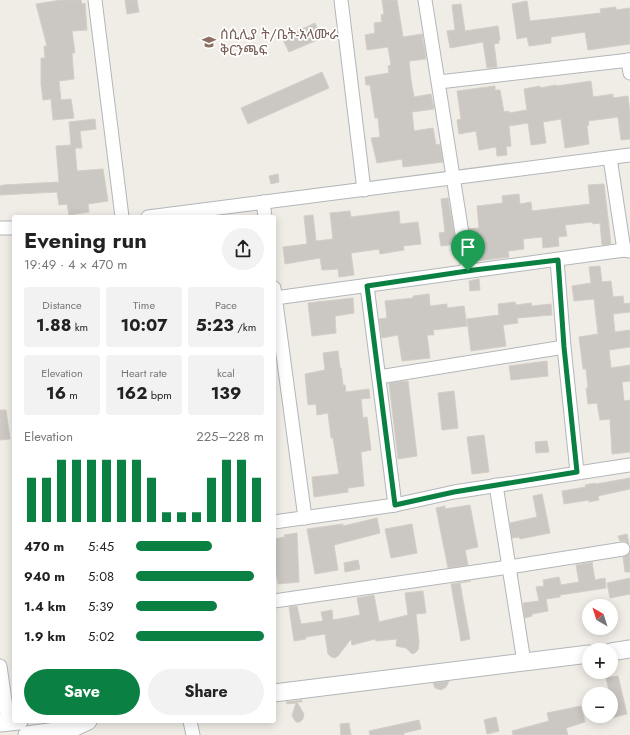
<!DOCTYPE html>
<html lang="en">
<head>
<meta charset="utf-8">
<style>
  body { margin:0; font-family:Jost,"Noto Sans Ethiopic",sans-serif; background:#f2f2f2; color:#222; height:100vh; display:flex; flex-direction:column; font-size:15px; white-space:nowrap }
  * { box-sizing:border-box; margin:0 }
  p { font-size:13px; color:#767676 }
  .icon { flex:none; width:22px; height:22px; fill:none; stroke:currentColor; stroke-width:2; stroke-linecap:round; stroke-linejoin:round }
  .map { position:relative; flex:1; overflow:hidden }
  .panel { position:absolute; left:12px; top:215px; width:264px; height:508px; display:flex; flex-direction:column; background:#fff; border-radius:4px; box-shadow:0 2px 10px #0003 }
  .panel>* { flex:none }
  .needle { width:26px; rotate:321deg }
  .tools { position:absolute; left:582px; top:599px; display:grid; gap:8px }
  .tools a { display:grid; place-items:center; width:36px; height:36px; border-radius:50%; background:#fff; box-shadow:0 2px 10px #0003; font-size:20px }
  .pin { position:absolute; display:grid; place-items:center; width:34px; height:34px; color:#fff; margin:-41px -17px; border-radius:50% 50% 50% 0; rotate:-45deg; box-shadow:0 0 4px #0007 }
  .pin .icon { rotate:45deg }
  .round { display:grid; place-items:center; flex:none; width:42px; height:42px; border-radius:21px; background:#f2f2f2 }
  .head { display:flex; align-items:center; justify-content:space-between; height:68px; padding:0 12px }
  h1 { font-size:22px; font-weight:700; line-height:30px }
  .stats { display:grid; grid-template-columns:repeat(3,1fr); gap:6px; height:68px; padding:4px 12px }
  .stats div { display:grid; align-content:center; border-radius:4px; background:#f2f2f2; text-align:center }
  .stats b { font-size:17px; font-weight:700 }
  .stats small { font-size:11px; font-weight:400 }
  .stats p { font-size:11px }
  .chart { height:112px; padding:8px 12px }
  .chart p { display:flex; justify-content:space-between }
  .chart svg { width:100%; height:72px; margin-top:4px; stroke:#0b8043; stroke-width:6 }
  .cta { display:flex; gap:8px; margin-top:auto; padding:8px 12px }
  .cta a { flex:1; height:46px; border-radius:24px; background:#0b8043; color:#fff; font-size:16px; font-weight:700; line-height:46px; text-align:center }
  .cta a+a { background:#f2f2f2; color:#222 }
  ul { padding:0 12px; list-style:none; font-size:13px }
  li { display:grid; grid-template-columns:64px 48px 1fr; align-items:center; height:30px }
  li i { height:10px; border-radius:5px; background:#0b8043 }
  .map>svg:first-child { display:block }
</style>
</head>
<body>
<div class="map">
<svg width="630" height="735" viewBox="0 0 630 735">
  <rect width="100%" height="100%" fill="#f0ece6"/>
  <!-- building -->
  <g fill="#cbc7c3" stroke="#d4cec4">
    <path d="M61,0H81L82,4L85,3L87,30L72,31L75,53H72L74,79L59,81L61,100L71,99L74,118L53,120L51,99L43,100L41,84V58H45L44,46H47L36,4Z"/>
    <path d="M125,0H137L139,12L127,14Z"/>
    <path d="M382,0H397L403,37L422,34L426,59L409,61L411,80L414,97L431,94L434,109L412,112L414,131L433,128L436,145L440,144L443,162L403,167L402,159L377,163L371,138L380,137L378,118H375L370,85H366L365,77L389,73L388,66L391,65L388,47L367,50L365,35L375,33L374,23L382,22L381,15L384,14Z"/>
    <path d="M527,1L530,21L601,13L600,9L616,7V10L630,8V44L588,50L585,32L551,37V43L529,46L527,37L517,39L512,4Z"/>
    <path d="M461,4L465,31L498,26L500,40H499V43L494,44L497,67L487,68L483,42L450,48L447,31L455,30L452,5Z"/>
    <path d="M315,23L322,38L289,52L282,38Z"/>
    <path d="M322,72L329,88L248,124L241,108Z"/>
    <path d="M591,81L593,97L613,94V98L628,96L630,113V139L621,140L618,117L588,121L589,125L587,126L589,144L565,148L561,119L543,122L546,143L531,145L528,123L509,126L511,146L506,147L507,155L497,156L496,147L479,150L476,131L459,134L457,120L461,119L457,91L495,86V90H500L504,112L509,111V113L527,110L524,89L540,86V88L556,85L557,86Z"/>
    <path d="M95,119L96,129L80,131L82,148H75L77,171L103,169L108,201L88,204L89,212L69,215L67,204L59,205L57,192L0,195V186L3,185L59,182L56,146L71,145L69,122Z"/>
    <path d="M278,174L279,182L271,184L269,176Z"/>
    <path d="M604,184L611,244L602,245L600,223L593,224L592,222L565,225L567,236L558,237L559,246L543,248L542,237L523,239L524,249L508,251L509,257L476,261L473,242H472L469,229L479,228L477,206L503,203L502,196L519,194L520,204L531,202L532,211L590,204L588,185Z"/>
    <path d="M448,198L456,244L441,246L439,233L445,232L441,199Z"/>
    <path d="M350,211L351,217L399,211L400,224L418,222L421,244L403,246L404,250L380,254L379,249L351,253L354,275L339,277L338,269L322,270L320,258L285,264L283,247L307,244L304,216L313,215L316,241L333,239L330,213Z"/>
    <path d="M600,266L602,282L611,281L613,297L623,296L624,304L630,303V312L613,314L615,332L630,330V347L609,350L611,368L630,365V381L622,382L624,401L630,400V452L612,454L610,419L600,420L597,403L588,404L586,388H588L586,369H583L579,337L598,334L594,299L574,301L572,286L591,283L589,267Z"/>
    <path d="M479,279L480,290L470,291L469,281Z"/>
    <path d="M429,294L430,306L447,304V308L464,306L467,326L433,330L434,335H427L430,358L402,361L398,335L382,338L379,319L387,318L385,301L413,298V296Z"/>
    <path d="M353,298L354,313L335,316L336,333L312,336L308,303Z"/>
    <path d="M515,302L516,305L531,303L532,306L551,304L552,315L517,318L518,323L503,325L506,346L471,351L467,319L499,315L498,304Z"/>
    <path d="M338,351L340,368H341L343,385H345L346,392L369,389L370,398L361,399L363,418L367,417L371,450L361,452L364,486L348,488V492L314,497L312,477L339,474L333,438H331L328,413L317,415L316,404L308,405L305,374L325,370L323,353Z"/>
    <path d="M547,361L548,376L511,380L509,366Z"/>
    <path d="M408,381L417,456L398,459L389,383Z"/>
    <path d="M454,391L458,428L442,430L438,393Z"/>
    <path d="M0,410H6L10,439L0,440Z"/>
    <path d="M484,435L489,472L472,474L467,437Z"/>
    <path d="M547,441L549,452L536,453L535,442Z"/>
    <path d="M630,478V489L598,496L599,500L589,502V500L564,504L562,491L586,487L585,485L595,483L596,484Z"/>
    <path d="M542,494L550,533L520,539L519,537L512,538L510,523L537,517L533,496Z"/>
    <path d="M470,505L478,547L465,550L468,565L448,568L436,508L445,506V509Z"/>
    <path d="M377,518L380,533L334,545L338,570L315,574L307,529L343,524V526Z"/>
    <path d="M412,524L417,553L391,558L385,529Z"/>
    <path d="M297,533L299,582L278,584L275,568H276L274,551V539L285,537L284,535Z"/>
    <path d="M627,534L629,544L625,541H620L618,536Z"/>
    <path d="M630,553V572H625L623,557L628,555Z"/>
    <path d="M358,560L360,569L345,572L344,563Z"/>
    <path d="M593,562L592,563L595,580L605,578L606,588L560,595V597L546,599L548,611L532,614V616L525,618L523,603L539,601L536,587L544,586L543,580L559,577L561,585L579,582L576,565Z"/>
    <path d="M630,578V594L610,598L607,583Z"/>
    <path d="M471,581L460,583L470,639L461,641L451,584Z"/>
    <path d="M423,591L426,613L416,614L419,642L418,650L415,653L412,654L406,648L396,646L397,639L376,641L375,639L352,645L351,639L338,656L334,658L330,656L328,654L325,634L306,637V639L294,641L289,607L297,606L301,624L323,621L321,612L332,610L333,620L360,615L357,598L374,595L379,622L408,615L405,593Z"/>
    <path d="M618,676L627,714L611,718V694H610L606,678Z"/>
    <path d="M449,681L446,687L441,690L435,688L433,683Z"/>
    <path d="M302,700V702H297L304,714L303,719L300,722H296L292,716L296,703L287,704L286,702Z"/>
    <path d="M581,706L585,722L566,728L568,735H513L512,731L549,721L547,713Z"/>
    <path d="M496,717L499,731L487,734L484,720Z"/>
    <path d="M419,720L421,729L404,733V735H370L369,731Z"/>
    <path d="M349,723L351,735H341L340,724Z"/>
  </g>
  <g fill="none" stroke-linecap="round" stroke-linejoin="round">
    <defs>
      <g id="minor">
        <path d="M95,0L122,217"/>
        <path d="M341,0L364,190"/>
        <path d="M425,0L468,271"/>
        <path d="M628,60L630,73"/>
        <path d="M439,82L630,60"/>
        <path d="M610,158L624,250"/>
        <path d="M263,202L265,217"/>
        <path d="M148,217L630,155"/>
        <path d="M0,228H14"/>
        <path d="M557,260L564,347L577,472"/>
        <path d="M367,286L395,505"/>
        <path d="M274,288L305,518"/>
        <path d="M275,298L624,250L630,251"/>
        <path d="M379,377L564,347"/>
        <path d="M496,485L524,662"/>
        <path d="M274,522L395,505L454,492L630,465"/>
        <path d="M274,601L509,567L623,549"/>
        <path d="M0,666L8,722"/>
        <path d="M190,721L193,735"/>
      </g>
      <g id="tertiary">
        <path d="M611,652L630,649"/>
        <path d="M274,693L589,654"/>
        <path d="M0,723L19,721"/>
        <path d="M27,735L71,729L88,721"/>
      </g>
    </defs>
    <!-- minor casing -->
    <use href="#minor" stroke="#b3b7ba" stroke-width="15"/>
    <!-- tertiary casing -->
    <use href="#tertiary" stroke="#b3b7ba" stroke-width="19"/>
    <!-- minor -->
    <use href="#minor" stroke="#fff" stroke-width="13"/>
    <!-- tertiary -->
    <use href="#tertiary" stroke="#fff" stroke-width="17"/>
  </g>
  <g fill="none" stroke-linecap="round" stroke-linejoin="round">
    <defs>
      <path id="route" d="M558,260L564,347L577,472L454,492L395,505L367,286L474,270Z"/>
    </defs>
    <!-- route casing -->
    <use href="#route" stroke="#fff" stroke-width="8"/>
    <!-- route -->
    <use href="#route" stroke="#0b8043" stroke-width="5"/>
  </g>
  <!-- icons -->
  <defs>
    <symbol id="school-bare" viewBox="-9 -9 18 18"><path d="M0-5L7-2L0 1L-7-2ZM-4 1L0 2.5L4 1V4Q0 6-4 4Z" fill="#8d6e63" stroke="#fff" stroke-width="2.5" paint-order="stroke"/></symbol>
  </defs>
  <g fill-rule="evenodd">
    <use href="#school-bare" x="199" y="32" width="20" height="20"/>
  </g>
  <g text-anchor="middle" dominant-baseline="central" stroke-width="3.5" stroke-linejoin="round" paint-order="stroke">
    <!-- education labels -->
    <g font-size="14" fill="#785e54" stroke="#fff" text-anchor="start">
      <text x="220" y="34">ሰሲሊያ ት/ቤት-አላሙራ<tspan x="220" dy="16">ቅርንጫፍ</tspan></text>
    </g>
  </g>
</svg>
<div class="tools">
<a><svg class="needle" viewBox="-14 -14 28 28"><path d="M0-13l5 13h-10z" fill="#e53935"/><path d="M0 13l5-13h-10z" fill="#767676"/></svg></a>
<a>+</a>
<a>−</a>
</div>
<div class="pin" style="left:468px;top:271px;background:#1e9e55"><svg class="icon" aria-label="arrive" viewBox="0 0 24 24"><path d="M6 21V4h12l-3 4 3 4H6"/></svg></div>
<section class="panel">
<div class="head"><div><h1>Evening run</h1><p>19:49 · 4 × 470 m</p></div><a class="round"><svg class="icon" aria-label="share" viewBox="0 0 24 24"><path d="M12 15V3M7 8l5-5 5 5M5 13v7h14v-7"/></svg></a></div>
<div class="stats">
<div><p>Distance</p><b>1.88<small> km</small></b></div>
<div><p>Time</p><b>10:07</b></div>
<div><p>Pace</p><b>5:23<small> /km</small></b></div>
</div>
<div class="stats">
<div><p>Elevation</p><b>16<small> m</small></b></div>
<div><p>Heart rate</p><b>162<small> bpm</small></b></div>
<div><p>kcal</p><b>139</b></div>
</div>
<div class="chart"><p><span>Elevation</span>225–228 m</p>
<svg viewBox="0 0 160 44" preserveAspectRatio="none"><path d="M5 44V17M15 44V17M25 44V6M35 44V6M45 44V6M55 44V6M65 44V6M75 44V6M85 44V17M95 44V38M105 44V38M115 44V38M125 44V17M135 44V6M145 44V6M155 44V17"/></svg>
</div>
<ul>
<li><b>470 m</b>5:45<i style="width:59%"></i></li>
<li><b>940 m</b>5:08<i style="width:92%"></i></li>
<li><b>1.4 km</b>5:39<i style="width:63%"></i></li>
<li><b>1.9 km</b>5:02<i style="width:100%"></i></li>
</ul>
<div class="cta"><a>Save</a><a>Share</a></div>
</section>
</div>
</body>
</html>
